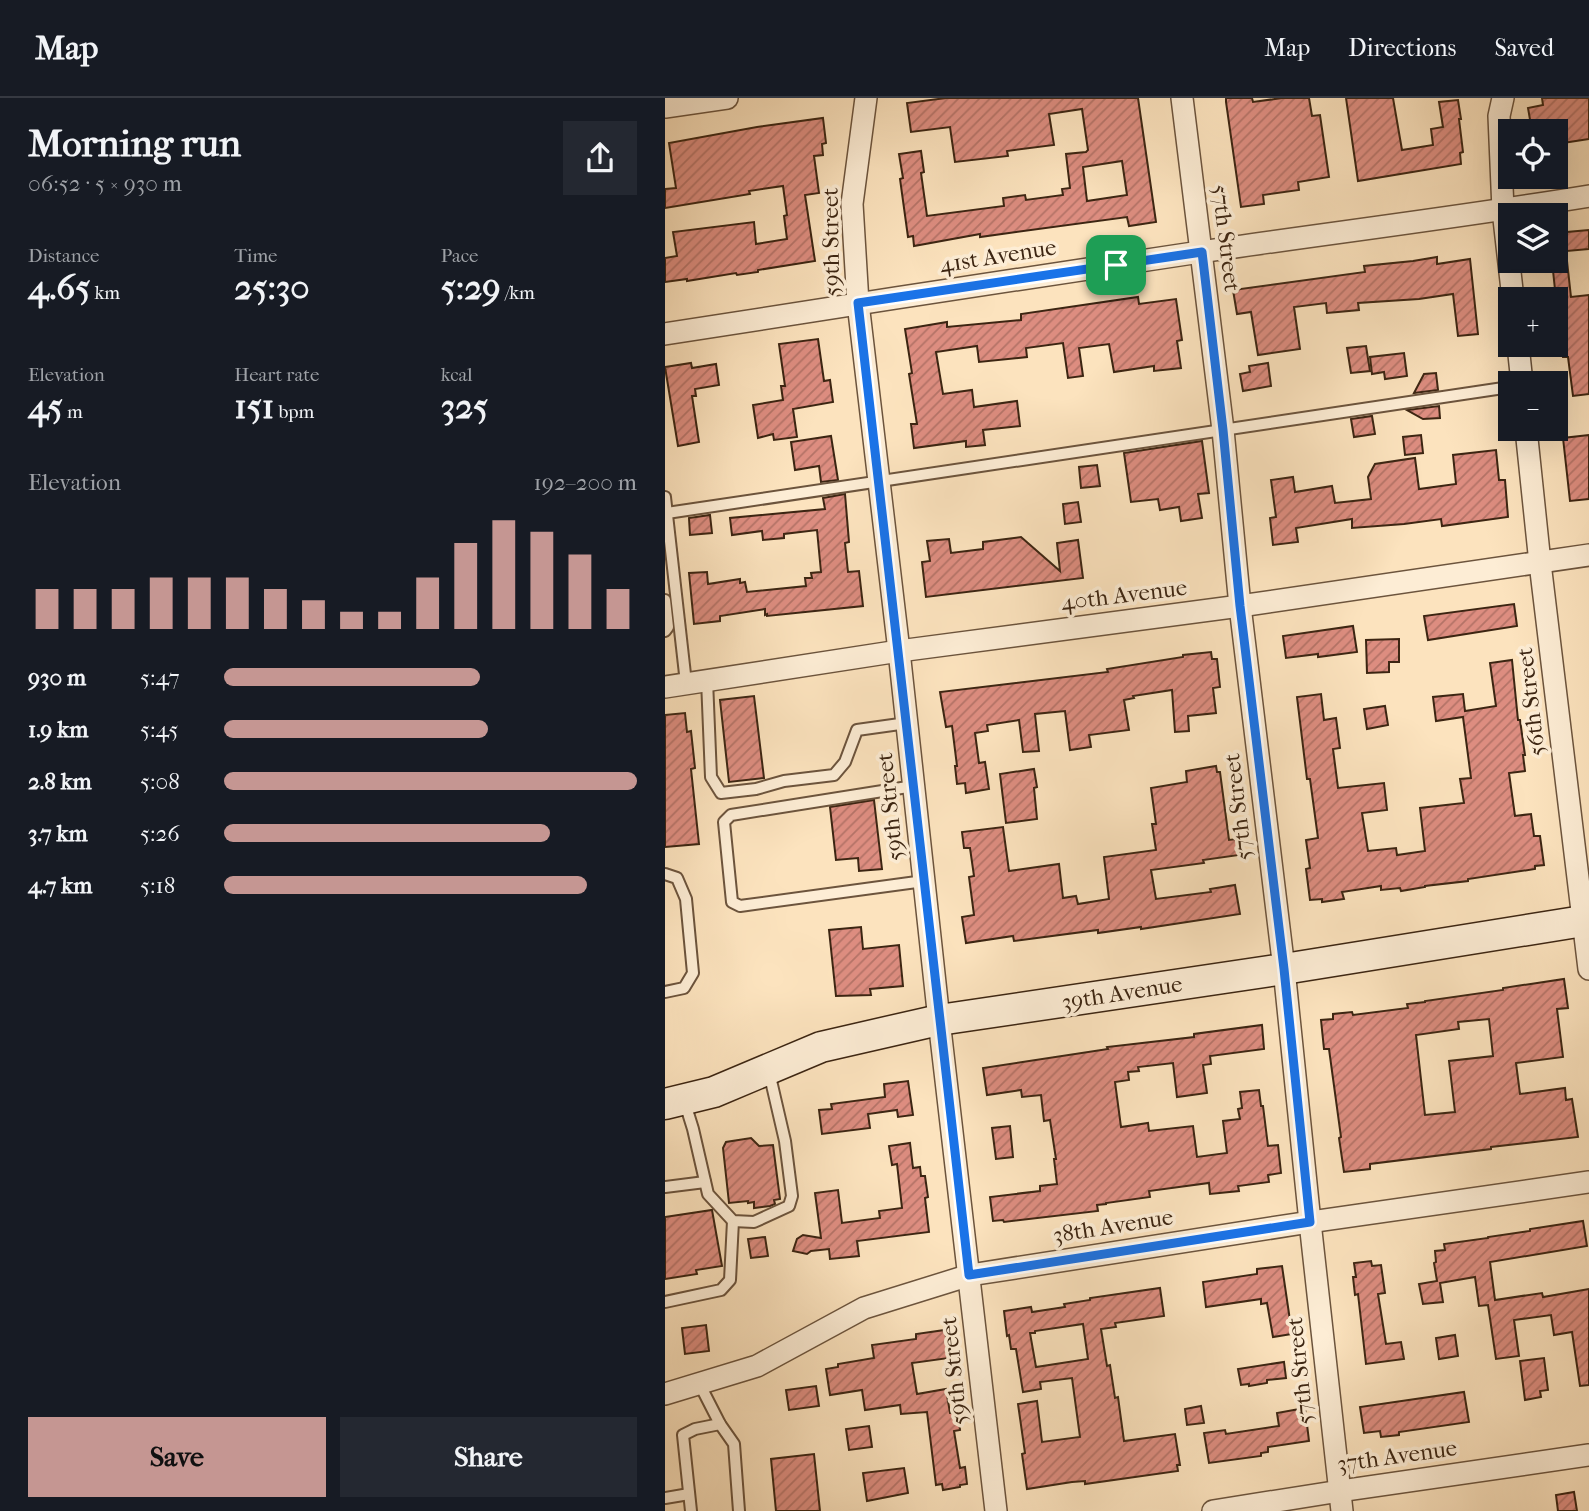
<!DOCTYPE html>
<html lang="en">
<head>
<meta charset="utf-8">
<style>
  body { margin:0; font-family:"IM FELL French Canon",serif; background:#242831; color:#f1f3f6; height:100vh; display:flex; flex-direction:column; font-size:26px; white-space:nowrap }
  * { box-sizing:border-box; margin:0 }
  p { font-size:23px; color:#9ea1a6 }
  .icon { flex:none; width:38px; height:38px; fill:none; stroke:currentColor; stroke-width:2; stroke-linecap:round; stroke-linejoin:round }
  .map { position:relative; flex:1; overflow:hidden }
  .details { display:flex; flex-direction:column; background:#171b24; width:665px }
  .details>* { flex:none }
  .buttons { position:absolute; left:833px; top:21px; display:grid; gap:14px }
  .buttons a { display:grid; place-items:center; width:70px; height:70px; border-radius:0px; background:#171b24; box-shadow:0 7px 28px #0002; font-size:35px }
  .pin { position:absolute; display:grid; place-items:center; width:60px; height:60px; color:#fff; margin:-30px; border-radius:14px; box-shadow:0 4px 10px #0006 }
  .round { display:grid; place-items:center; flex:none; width:74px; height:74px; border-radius:0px; background:#242831 }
  .summary { display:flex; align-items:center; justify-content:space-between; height:119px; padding:0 28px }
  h1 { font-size:38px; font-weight:700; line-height:52px }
  .metrics { display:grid; grid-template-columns:repeat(3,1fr); gap:10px; height:119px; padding:7px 28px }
  .metrics div { display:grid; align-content:center }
  .metrics b { font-size:35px; font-weight:700 }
  .metrics small { font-size:19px; font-weight:400 }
  .metrics p { font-size:19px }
  .chart { height:196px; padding:14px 28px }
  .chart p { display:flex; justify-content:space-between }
  .chart svg { width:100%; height:126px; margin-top:7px; stroke:#c59692; stroke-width:6 }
  .primary-button { display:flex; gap:14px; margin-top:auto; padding:14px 28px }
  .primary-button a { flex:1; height:80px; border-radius:0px; background:#c59692; color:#111; font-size:28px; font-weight:700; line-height:80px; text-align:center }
  .primary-button a+a { background:#242831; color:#f1f3f6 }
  ul { padding:0 28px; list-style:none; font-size:23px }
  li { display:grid; grid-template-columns:112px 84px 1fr; align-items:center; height:52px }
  li i { height:18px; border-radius:9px; background:#c59692 }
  header { display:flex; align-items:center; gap:42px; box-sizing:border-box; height:98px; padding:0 35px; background:#171b24; border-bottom:2px solid #363941 }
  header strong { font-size:33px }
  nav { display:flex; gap:38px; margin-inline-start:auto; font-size:24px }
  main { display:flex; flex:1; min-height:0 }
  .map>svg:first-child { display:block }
</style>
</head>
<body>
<header>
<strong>Map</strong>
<nav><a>Map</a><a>Directions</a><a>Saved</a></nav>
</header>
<main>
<section class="details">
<div class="summary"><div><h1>Morning run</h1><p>06:52 · 5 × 930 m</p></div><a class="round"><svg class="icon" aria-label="share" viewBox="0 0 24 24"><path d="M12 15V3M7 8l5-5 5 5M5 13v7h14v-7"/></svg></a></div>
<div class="metrics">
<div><p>Distance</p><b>4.65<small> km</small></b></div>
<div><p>Time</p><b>25:30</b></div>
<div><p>Pace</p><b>5:29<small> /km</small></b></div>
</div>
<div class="metrics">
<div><p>Elevation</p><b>45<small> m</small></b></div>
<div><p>Heart rate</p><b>151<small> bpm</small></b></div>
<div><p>kcal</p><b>325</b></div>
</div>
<div class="chart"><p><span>Elevation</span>192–200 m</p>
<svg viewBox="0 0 160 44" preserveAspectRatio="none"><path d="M5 44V30M15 44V30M25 44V30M35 44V26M45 44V26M55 44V26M65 44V30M75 44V34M85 44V38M95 44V38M105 44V26M115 44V14M125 44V6M135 44V10M145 44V18M155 44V30"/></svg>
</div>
<ul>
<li><b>930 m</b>5:47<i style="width:62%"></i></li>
<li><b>1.9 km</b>5:45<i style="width:64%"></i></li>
<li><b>2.8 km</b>5:08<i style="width:100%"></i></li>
<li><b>3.7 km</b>5:26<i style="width:79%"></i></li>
<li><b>4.7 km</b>5:18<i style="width:88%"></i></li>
</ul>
<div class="primary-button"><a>Save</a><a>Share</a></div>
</section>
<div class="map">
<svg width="924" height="1413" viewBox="0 0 924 1413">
  <defs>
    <pattern id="building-hatch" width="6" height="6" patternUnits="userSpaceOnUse" patternTransform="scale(1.75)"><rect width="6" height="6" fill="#dd8d80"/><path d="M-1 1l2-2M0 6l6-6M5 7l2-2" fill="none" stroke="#b47367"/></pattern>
  </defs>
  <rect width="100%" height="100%" fill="#fce3be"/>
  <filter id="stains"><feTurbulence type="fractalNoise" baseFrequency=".00286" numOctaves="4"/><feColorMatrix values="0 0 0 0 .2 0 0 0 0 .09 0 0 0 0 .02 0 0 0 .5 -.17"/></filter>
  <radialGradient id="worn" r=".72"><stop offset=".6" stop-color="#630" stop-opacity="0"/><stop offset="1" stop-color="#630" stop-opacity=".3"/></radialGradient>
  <!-- building -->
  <g fill="url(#building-hatch)" stroke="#3c2512" stroke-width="2" fill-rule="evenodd">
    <path d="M281,0H473L491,124L464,128L462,119L315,139V136L249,148L248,138L243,139L235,81L238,80L234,56L256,53L259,74L256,75L262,118L339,108L338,100L360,97L361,102L398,97L397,91L405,90L401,56L421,54L423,52L417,11L384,16L389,47L342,53L343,58L290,64L285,29L246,34L242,5ZM457,63L462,97L422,103L418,69Z"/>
    <path d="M561,0H587L588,4L617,0H644L647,18L655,17L664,79L633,84L634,92L598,97L599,106L576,109L561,4Z"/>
    <path d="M681,0H728L737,52L768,47L766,31L778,29L774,4L793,2L796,21H794L798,54L795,55L796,66L693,83Z"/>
    <path d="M877,0H924V41L891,46V33H867L863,10L878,7Z"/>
    <path d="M158,20L161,45L157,46L158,57L149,58L154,95L140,97L150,163L93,172V174L72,177L71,175L22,183V181L0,184V160L12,158L8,134L89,124L91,146L122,141L119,118L122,117L118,88L84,93L85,96L0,110V91L11,90L4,45L92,29Z"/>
    <path d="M924,132V151L891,154V135Z"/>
    <path d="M772,159V166L805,161L813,236L793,238L788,196L754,201L693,205L694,212L673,214L662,215L661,205L629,209L635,251L593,257L586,214L572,216L568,192L700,174L699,168L748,163Z"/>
    <path d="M887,163H902L906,199L924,197V296L908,298L903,259H898L894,225H891V201Z"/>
    <path d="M473,199L474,206L511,201L517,242L512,243L516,270L489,273V268L449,274L444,246L414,250L418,278L403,280L398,245L361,250L362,259L314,264L312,248L271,254L278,296L307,292L309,309L352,303L355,328L318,332L320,347L301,349V343L249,350L246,326H252L244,276L247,275L240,231L282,224V229L356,222V216Z"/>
    <path d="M153,241L159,283L165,282L168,304L128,311L132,339L109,342L108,336L93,340L88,307L118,302L116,288H120L114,246Z"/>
    <path d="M701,248L705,273L686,275L682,250Z"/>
    <path d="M739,255L742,278L720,281L719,274L707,276L705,259Z"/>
    <path d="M26,265L27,270L51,266L54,287L30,291L31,298H27L34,344L13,348L0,269Z"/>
    <path d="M603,265L606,288L578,293L575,276L585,274L584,268Z"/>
    <path d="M771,275L773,292L749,295L759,276Z"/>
    <path d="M774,308L775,320L758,321L742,312Z"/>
    <path d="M707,318L710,336L689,339L686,321Z"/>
    <path d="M756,337L758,355L740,357L738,339Z"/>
    <path d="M924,337V401L905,403L898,340Z"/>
    <path d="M166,338L173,382L156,384L154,368L130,372L126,344Z"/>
    <path d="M537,343L544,395L533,396L537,420L516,423L514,409L495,412L493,401L466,404L459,355Z"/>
    <path d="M831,352L834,382H840L843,419L777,428L776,421L739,426L687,430V421L631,430L633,444L608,447L605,420L611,419L606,382L628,379L630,394L667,388L670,405L706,401L703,379L710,366L750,360L754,391L791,386L788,357Z"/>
    <path d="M432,367L435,388L416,390L414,369Z"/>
    <path d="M180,396L184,444L180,445L183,474L194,473L198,508L102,518V516L100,517V511L55,518V523L29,526L24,475L42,474L43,486L75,481V485L80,484L82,494L141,488L140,480H147L146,475L156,474L152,432L119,436V440L98,442L97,433L67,437L65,420L160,411L158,400Z"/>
    <path d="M413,404L416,424L400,426L398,406Z"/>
    <path d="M45,417L47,435L25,437L24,420Z"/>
    <path d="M356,439L395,473L392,445L413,442L418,480L261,499L257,464L265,463L262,443L284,441L286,455L318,451V444Z"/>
    <path d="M849,506L852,528L763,542L759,518Z"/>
    <path d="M688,528L692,554L653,559V556L621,560L618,538Z"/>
    <path d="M734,541V564H724V574L702,575L701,542Z"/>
    <path d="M546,554L547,561H552L555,589L548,590L551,615L523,618L524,633L510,634L507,592L468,598L469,600L459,602L464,632L424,637L426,649L405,652L400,613L370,616L374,653L358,654L354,622L322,627L323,633L310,635L314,665L320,664L324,691L301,695L300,685L292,686L290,668H292L287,628L281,629L275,594L443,574L442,571L518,559V557Z"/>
    <path d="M847,562L853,622H855L860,657H858L860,673L844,675L850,718L866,716L869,738H875L879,767L870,768V771L803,781V783L760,788V789L736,793L735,790L716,792V788L677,794L679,801L657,804V801L645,802L641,771L645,770L641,742L653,740L645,681H642L632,599L656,596L659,622L671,620L675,650L668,651L673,690L719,685L722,712L697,715L703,753L731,750L732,757L760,753L755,710L799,705L795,681L806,680L798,619L771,623L768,599L798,596L800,613L831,608L825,565Z"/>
    <path d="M89,598L99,680L64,684L55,602Z"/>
    <path d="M720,608L723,627L702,631L699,611Z"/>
    <path d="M20,615L22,634L26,633L30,670L26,671L34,746L0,749V617Z"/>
    <path d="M551,668L552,674H555L564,742L572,741L574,757L538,762L539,765L486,772L491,801L546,794L545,791L570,787L575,816L476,831V829L433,835V832L349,843L348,838L301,845L297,819L309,817L304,779L309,778L305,750H299L297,734L338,729L344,773L394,766L398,800L411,798L413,806L444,801L439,759L491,752L487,726H491L486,690L522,684L521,673Z"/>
    <path d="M369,671L372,689L369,690L372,721L341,725L335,676Z"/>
    <path d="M209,702L217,771L194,773L193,760L171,762L165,709Z"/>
    <path d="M196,829L198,851L234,847L238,888L205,891L206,897L171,898L164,832Z"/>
    <path d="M899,881L903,910L892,911L898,959L851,965L855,996L900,990L901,1002L907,1001L913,1039L826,1049V1051L705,1066V1071L679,1074L674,1040L676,1039L664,951H659L656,922L668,921V916L687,914L688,917L743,910L742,906L760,904V903L838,892V890ZM824,921L828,958L784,963L790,1014L760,1017L751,937L794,931L793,924Z"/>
    <path d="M597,927L599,951L545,958L546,966L538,967L542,995L512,999L508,965L473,969L474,973L463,974L464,982L450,984L456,1029L483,1025L484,1033L528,1028L532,1059L562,1055L558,1023L575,1021L573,1011L577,1010L575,994L594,992L596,1008H598L603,1048L613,1047L616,1075L603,1077L604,1084L573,1088L574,1093L545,1096L544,1085L484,1093L485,1099L441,1105V1106L432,1107L433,1113L339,1124L338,1122L328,1123L325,1099L375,1093V1088L392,1086L389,1061H391L385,1022L379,1023L376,997L357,999L356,992L322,997L318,970L443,951L442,949L529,939V936Z"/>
    <path d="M243,983L248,1017L233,1019L232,1012L203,1016L205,1030L157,1036L154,1012L167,1011L166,1006L220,999L219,986Z"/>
    <path d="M345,1028L348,1059L331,1061L327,1030Z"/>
    <path d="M86,1040L94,1048L108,1047L115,1101L109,1102L110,1106L105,1108L89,1110V1104L83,1105V1103L64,1105L58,1050L61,1044Z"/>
    <path d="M245,1045L248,1070L255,1069L256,1078H260L263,1099L260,1100L264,1134L192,1143L194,1158L165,1161L164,1151L146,1153L142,1156L128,1153L132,1141L138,1137L156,1140L150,1095L173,1092L177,1125L215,1120L214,1113L237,1110L232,1066L227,1067L224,1048Z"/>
    <path d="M47,1112L57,1168L31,1172L32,1176L0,1181V1119Z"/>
    <path d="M918,1123L922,1148L825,1164L830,1202L877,1195L878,1199L924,1191V1287L915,1288L907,1234L889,1237L886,1217L849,1222L854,1258L831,1261L823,1207L814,1208L810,1179L775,1185L778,1204L758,1206L754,1186L772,1183L769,1165L771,1164L770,1153L780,1152L779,1146L823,1140V1139L865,1133V1131Z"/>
    <path d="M100,1139L103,1158L86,1160L83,1141Z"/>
    <path d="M706,1163L707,1168L716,1167L720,1195L713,1196L721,1246L736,1244L739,1261L701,1266L693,1196L690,1197L688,1179H691L689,1165Z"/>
    <path d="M617,1168L627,1236L608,1239L602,1205L596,1206V1201L541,1209L538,1184L592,1176V1171Z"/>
    <path d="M495,1190L499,1218L450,1225L451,1229L436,1231L442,1268L445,1267L450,1300L453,1299L459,1343L510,1336L515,1367H512L513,1373L420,1386V1383L407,1384L362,1391L357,1356L360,1355L353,1306L372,1303L377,1344L415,1339L407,1280L375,1284L376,1291L358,1294L351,1251H346L344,1237L342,1238L339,1213L366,1209L367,1214L400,1209L399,1206L425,1202V1200ZM418,1226L423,1261L371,1269L365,1235H370V1233Z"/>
    <path d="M41,1227L44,1253L20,1256L17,1230Z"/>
    <path d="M280,1232L284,1260L247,1265L252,1296L281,1291L285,1315L293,1314L295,1332L289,1333L295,1370L300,1369L302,1386L295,1387V1389L278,1392L277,1386L271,1387L262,1314L236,1316L235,1307L200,1312L197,1292L165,1297L161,1271L173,1269V1266L209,1260L207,1247L251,1241V1236Z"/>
    <path d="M790,1237L793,1258L774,1261L771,1240Z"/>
    <path d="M879,1260L883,1292L875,1293L876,1299L860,1302L855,1263Z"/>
    <path d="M619,1264L621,1280L602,1282V1285L584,1288V1286L576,1287L573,1271Z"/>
    <path d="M151,1288L154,1308L124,1312L121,1292Z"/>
    <path d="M799,1294L804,1324L734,1334V1337L716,1339L715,1333L699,1335L695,1309Z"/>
    <path d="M536,1308L539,1325L522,1327L520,1311Z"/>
    <path d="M640,1310L644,1343L603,1349V1354L596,1355V1358L544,1365L539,1335L560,1332L561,1336L614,1328L612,1315Z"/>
    <path d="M204,1328L207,1349L184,1352L181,1331Z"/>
    <path d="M149,1356L155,1413H111L106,1361Z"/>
    <path d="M239,1370L243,1395L202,1403L198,1375Z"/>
    <path d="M909,1394L912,1413H893L891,1397Z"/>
  </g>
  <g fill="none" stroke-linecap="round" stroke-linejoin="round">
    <defs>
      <g id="service">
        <path d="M0,399L21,585"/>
        <path d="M2,415L845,289"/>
        <path d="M0,502L3,529L0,533"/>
        <path d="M42,582L46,679L56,695L91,691L119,683L169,677L180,664L192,632L242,625"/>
        <path d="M249,688L66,717L59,724L67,804L75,808L259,783"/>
        <path d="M0,776L12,780L21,801L28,875L19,890L0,894"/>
        <path d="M19,1002L28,1031L43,1096L68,1123L89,1124L124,1108L127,1098L120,1043L104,974"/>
        <path d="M0,1089L40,1084"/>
        <path d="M0,1204L56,1192L65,1182L68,1123"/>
        <path d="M34,1285L55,1326L69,1346L74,1413"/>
        <path d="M0,1400L24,1396"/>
        <path d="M26,1413L18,1337L30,1331L55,1326"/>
      </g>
      <g id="minor">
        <path d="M201,0L187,106L193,205L234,553L274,922L331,1413"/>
        <path d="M517,0L558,332L575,508L619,871L645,1124L677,1413"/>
        <path d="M838,0L834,18L838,112L848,201"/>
        <path d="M0,9L62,0"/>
        <path d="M0,236C178,208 357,180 535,154C665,135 795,119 924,98"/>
        <path d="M853,247L857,285"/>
        <path d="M861,331L875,465L924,871"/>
        <path d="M0,589L234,553L575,508L924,457"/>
        <path d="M0,1296L92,1268L199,1210L305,1177L645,1124L924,1084"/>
        <path d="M548,1413L675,1393L924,1357"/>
      </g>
      <path id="secondary" d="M0,1006L49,994L156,949L274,922L619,871L924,822"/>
    </defs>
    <!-- service casing -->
    <use href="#service" stroke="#6c543d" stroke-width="14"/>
    <!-- minor casing -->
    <use href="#minor" stroke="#6c543d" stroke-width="24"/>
    <!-- secondary casing -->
    <use href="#secondary" stroke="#3c2512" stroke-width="33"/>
    <!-- service -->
    <use href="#service" stroke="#fdedd5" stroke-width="10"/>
    <!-- minor -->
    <use href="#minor" stroke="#fdedd5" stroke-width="21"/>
    <!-- secondary -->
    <use href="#secondary" stroke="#fdedd5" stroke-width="30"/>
  </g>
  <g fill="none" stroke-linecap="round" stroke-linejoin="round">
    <defs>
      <path id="route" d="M537,154L558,332L575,508L619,871L645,1124L304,1177C266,853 232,529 193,205Z"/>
    </defs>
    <!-- route casing -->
    <use href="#route" stroke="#fff" stroke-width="14"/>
    <!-- route -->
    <use href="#route" stroke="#1a73e8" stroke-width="9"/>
  </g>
  <g text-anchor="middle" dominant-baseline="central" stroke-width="7" stroke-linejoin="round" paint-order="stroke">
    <!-- street labels -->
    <g font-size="23" fill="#3c2512" stroke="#fdedd5">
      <text transform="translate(561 140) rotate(83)">57th Street</text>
      <text transform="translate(166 144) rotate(-91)">59th Street</text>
      <text transform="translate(333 158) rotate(-9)">41st Avenue</text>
      <text transform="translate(459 497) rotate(-7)">40th Avenue</text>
      <text transform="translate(866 604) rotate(-97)">56th Street</text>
      <text transform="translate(225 709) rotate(-96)">59th Street</text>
      <text transform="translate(573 709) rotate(-97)">57th Street</text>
      <text transform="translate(457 895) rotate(-9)">39th Avenue</text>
      <text transform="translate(448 1128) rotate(-9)">38th Avenue</text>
      <text transform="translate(289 1273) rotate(-96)">59th Street</text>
      <text transform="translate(635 1273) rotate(-96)">57th Street</text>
      <text transform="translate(732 1358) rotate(-8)">37th Avenue</text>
    </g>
  </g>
  <rect width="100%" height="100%" filter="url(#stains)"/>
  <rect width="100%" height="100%" fill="url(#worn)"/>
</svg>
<div class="buttons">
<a><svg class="icon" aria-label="locate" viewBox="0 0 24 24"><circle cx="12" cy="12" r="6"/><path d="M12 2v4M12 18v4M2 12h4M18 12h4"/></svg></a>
<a><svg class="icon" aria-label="layers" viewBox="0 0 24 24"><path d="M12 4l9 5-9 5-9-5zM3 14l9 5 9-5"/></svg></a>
<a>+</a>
<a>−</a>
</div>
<div class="pin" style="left:451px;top:167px;background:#1e9e55"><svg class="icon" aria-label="arrive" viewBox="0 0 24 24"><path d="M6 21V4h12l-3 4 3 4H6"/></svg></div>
</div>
</main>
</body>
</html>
